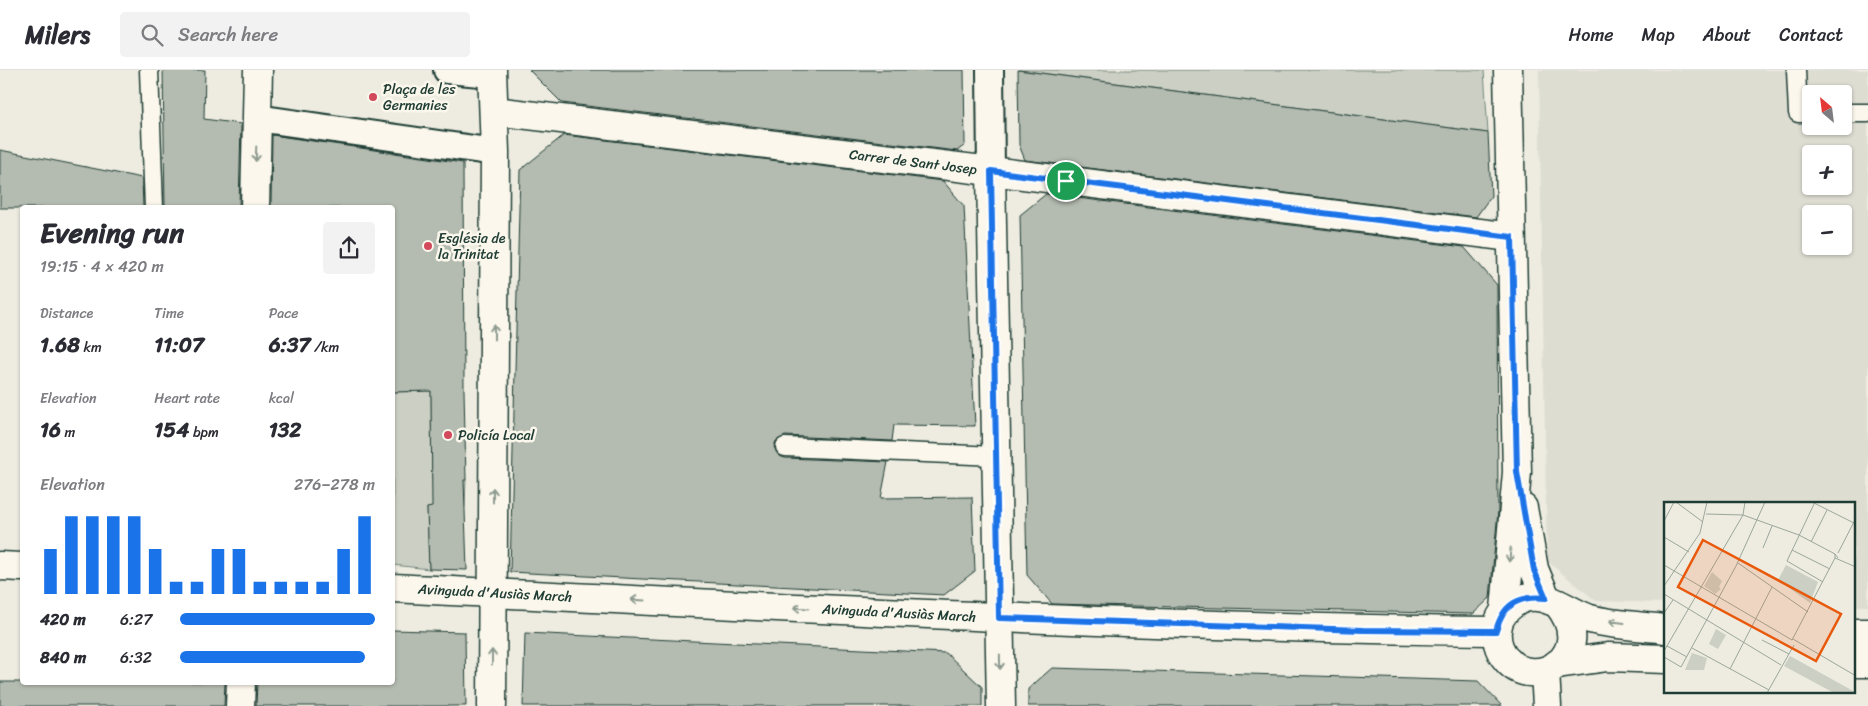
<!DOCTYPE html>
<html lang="en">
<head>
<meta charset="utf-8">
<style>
  body { margin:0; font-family:Sriracha,sans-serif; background:#f2f2f3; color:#2b2b33; height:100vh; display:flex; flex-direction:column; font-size:19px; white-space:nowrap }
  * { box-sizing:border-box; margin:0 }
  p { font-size:16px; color:#7c7c81 }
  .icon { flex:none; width:28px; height:28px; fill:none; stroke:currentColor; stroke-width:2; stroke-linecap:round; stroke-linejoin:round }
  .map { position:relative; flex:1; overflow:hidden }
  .panel { position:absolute; left:20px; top:135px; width:375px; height:480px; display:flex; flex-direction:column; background:#fff; border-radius:5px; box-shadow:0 1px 4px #0004 }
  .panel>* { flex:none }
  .needle { width:32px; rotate:332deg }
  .controls { position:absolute; left:1802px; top:15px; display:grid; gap:10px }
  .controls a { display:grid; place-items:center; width:50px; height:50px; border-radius:5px; background:#fff; box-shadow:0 1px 4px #0004; font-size:25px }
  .pin { position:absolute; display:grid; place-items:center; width:42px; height:42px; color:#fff; margin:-21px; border:2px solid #fff; border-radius:50%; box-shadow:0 1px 5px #0007 }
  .round { display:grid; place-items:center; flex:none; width:52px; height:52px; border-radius:5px; background:#f2f2f3 }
  .summary { display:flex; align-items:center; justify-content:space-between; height:85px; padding:0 20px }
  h1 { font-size:28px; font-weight:800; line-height:38px }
  .stats { display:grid; grid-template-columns:repeat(3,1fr); gap:8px; height:85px; padding:5px 20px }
  .stats div { display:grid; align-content:center }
  .stats b { font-size:21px; font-weight:800 }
  .stats small { font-size:14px; font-weight:400 }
  .stats p { font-size:14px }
  .chart { height:140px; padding:10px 20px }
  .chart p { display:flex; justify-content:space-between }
  .chart svg { width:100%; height:90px; margin-top:5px; stroke:#1a73e8; stroke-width:6 }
  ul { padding:0 20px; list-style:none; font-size:16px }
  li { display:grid; grid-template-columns:80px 60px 1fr; align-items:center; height:38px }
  li i { height:12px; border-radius:6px; background:#1a73e8 }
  header { display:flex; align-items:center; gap:30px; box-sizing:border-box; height:70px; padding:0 25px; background:#fff; border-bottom:1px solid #e1e1e2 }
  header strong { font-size:24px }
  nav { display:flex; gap:28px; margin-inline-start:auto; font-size:18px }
  .search { width:350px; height:45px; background:#f2f2f3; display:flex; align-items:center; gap:12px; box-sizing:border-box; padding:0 18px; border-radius:5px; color:#7c7c81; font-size:19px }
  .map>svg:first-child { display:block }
</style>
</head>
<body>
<header>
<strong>Milers</strong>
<div class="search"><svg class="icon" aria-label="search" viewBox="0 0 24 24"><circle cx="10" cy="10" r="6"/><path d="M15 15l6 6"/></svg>Search here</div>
<nav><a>Home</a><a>Map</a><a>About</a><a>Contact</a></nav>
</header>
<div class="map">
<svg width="1868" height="636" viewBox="0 0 1868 636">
  <rect width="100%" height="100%" fill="#eeece1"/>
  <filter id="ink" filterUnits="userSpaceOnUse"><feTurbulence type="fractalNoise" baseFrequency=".02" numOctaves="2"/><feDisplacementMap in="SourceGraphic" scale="10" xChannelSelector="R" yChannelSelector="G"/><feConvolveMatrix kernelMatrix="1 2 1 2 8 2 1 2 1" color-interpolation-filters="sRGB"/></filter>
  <g filter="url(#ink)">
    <!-- built -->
    <path fill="#ddddd2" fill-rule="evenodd" d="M1539,0H1868V536H1854V433H1666L1665,533L1596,531L1547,491ZM1811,24H1844V56H1811ZM1811,84H1844V116H1811ZM1811,144H1844V176H1811Z"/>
    <!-- green -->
    <g fill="#cbcfc4" stroke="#75867c">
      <path d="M1019,0H1484L1488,63Z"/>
      <path d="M431,321L432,410H466L465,437L427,438L429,499L393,495L392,322Z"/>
    </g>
    <!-- building -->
    <g fill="#b4bbb0" stroke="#1f3d34">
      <path d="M163,0H205L204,49L241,54L239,138H165Z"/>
      <path d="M529,0H964L965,75L957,81L562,33Z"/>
      <path d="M1018,0L1488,63L1491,126L1476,147L1025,90L1019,75Z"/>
      <path d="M272,65L463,93L464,320L466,410H464L467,500L429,499L427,438L432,437L431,321L392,322V138H271Z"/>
      <path d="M564,65L943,111L964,136L975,356L894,355L892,371L785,366L776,371L774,377L779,386L785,388L888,392L881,428L972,427L975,501L944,525L510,502L520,100Z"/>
      <path d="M0,80L142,108L143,138H0Z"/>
      <path d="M1046,124L1464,177L1497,215L1498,441L1490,528L1473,544L1052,534L1027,505L1020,145Z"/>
      <path d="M392,560L465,562L466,636H256L257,612H392Z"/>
      <path d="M525,563L946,583L982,617V636H523Z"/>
      <path d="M1052,598L1478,611L1502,636H1028V619Z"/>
      <path d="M0,612H225L224,636H0Z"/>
    </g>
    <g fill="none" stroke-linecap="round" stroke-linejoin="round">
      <defs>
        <g id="service">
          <path d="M149,0L154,138"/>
          <path d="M1796,0L1798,43H1811"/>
          <path d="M1844,43H1868"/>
          <path d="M785,377L996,386"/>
          <path d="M1854,579H1868"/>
        </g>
        <g id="pedestrian">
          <path d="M447,0L492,4"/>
          <path d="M990,0L991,101"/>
          <path d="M257,48L495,82"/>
        </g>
        <g id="minor">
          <path d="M492,0L495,82L492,636"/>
          <path d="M494,41L991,101L1511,167"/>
          <path d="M991,101L1001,636"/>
          <path d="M255,138L258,0"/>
          <path d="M1523,438L1534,499L1546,528"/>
          <path d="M1505,540L1517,402L1508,0"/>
          <path d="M240,636L241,612"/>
        </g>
        <g id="tertiary">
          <path d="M0,496L22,497"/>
          <path d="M392,518C760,536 1128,557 1496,561"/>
          <path d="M1558,534C1599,585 1535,623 1507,590C1498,580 1495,567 1498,555C1500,545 1506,539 1513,534C1539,514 1565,541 1590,549C1612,555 1642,556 1666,559"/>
          <path d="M1854,563H1868"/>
          <path d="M1854,593H1868"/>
          <path d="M1557,594L1608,587L1666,589"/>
          <path d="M1545,601L1547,636"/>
        </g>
      </defs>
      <!-- service casing -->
      <use href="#service" stroke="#1f3d34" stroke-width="21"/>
      <!-- pedestrian casing -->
      <use href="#pedestrian" stroke="#1f3d34" stroke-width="30"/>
      <!-- minor casing -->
      <use href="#minor" stroke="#1f3d34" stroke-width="31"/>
      <!-- tertiary casing -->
      <use href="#tertiary" stroke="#1f3d34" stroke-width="31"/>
      <!-- service -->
      <use href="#service" stroke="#fbf7ec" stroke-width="18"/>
      <!-- pedestrian -->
      <use href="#pedestrian" stroke="#fbf7ec" stroke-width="26"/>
      <!-- minor -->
      <use href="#minor" stroke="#fbf7ec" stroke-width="28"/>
      <!-- tertiary -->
      <use href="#tertiary" stroke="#fbf7ec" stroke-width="28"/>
    </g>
    <!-- one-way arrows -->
    <defs><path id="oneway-shaft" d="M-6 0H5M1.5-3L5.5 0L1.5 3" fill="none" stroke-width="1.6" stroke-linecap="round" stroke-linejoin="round" transform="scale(1.25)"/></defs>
    <g stroke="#8d9a90">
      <use href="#oneway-shaft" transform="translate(256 84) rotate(92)"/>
      <use href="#oneway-shaft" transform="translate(494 262) rotate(-90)"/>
      <use href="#oneway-shaft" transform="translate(493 425) rotate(-90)"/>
      <use href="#oneway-shaft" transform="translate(1510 485) rotate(95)"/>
      <use href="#oneway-shaft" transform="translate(638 530) rotate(-177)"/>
      <use href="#oneway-shaft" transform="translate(801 538) rotate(-177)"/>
      <use href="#oneway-shaft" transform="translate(1617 552) rotate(-173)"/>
      <use href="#oneway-shaft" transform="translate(492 587) rotate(-90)"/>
      <use href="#oneway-shaft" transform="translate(1000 592) rotate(89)"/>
    </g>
  </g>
  <g fill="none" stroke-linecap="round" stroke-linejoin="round" filter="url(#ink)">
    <defs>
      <path id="route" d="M991,101L1512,167L1517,402L1534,500L1546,528C1519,525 1503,534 1496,561L1363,560L999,548Z"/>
    </defs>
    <!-- route casing -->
    <use href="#route" stroke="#fff" stroke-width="10"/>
    <!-- route -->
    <use href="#route" stroke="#1a73e8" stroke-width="6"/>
  </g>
  <!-- markers -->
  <g fill="#d1495b" stroke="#fbf7ec" stroke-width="2">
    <circle cx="373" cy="27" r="5"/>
    <circle cx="428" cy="176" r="5"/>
    <circle cx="448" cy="365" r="5"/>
  </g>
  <g text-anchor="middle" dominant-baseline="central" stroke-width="5" stroke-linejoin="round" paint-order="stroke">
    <!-- poi labels -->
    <g font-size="14" fill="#1f3d34" stroke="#fbf7ec" text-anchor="start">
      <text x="383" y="19">Plaça de les<tspan x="383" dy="16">Germanies</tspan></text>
      <text x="438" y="168">Església de<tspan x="438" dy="16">la Trinitat</tspan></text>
      <text x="458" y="365">Policía Local</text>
    </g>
    <!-- street labels -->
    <g font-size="14" fill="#1f3d34" stroke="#fbf7ec">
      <text transform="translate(913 92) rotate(7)">Carrer de Sant Josep</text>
      <text transform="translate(495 523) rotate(3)">Avinguda d'Ausiàs March</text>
      <text transform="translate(899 543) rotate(3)">Avinguda d'Ausiàs March</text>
    </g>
  </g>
  <!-- overview -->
  <g transform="translate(1664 432)">
    <rect width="191" height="191" fill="#eeece1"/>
    <path d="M122,63L154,80L146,101L114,78ZM48,70L58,79L55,85L57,87L51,92L40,84ZM52,127L62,133L54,147L45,142ZM28,151L43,156L40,168H21ZM126,154L191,190V191H170L120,164Z" fill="#cbcfc4"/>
    <path fill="none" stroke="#9ba69c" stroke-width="1" d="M12,0L39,20M148,0L192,22M151,0L123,59L159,80M42,12L79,13L135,33L171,52M0,19L10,0M0,35L25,50M147,40L163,8M99,46L108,24M128,48L166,67M174,51L192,16M174,56L171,52V56L192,65M74,61L144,110M0,63L128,138M0,84L36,31L43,0M0,92L117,163M0,111L9,98M129,137L192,174M98,138L125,152M128,138L171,56M3,144L23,155M28,146L105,188M0,149L79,13L81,0M0,155L17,165L72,64L101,0M66,167L108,85M103,191L130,143"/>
    <path fill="#e8590c" fill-opacity="0.15" stroke="#e8590c" stroke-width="2.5" d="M39,38L177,112L152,159L14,85Z"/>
    <rect width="191" height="191" fill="none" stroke="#1f3d34" stroke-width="2.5"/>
  </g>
</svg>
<div class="controls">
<a><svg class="needle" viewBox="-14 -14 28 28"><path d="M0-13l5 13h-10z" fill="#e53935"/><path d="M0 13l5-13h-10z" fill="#7c7c81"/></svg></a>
<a>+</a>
<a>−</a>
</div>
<div class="pin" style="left:1066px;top:111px;background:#1e9e55"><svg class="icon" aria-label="arrive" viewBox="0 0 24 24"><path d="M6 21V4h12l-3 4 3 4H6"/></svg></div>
<section class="panel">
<div class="summary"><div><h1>Evening run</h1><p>19:15 · 4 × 420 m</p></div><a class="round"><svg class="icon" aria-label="share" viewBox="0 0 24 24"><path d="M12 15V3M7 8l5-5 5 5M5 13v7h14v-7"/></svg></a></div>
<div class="stats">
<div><p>Distance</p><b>1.68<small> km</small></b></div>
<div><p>Time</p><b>11:07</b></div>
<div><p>Pace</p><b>6:37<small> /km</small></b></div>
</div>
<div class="stats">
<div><p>Elevation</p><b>16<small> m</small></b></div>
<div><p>Heart rate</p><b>154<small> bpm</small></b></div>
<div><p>kcal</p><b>132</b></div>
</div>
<div class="chart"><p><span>Elevation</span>276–278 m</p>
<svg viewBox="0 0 160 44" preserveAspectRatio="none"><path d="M5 44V22M15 44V6M25 44V6M35 44V6M45 44V6M55 44V22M65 44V38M75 44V38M85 44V22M95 44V22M105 44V38M115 44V38M125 44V38M135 44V38M145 44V22M155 44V6"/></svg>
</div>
<ul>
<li><b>420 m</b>6:27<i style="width:100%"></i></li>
<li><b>840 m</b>6:32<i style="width:95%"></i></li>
</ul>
</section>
</div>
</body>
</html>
